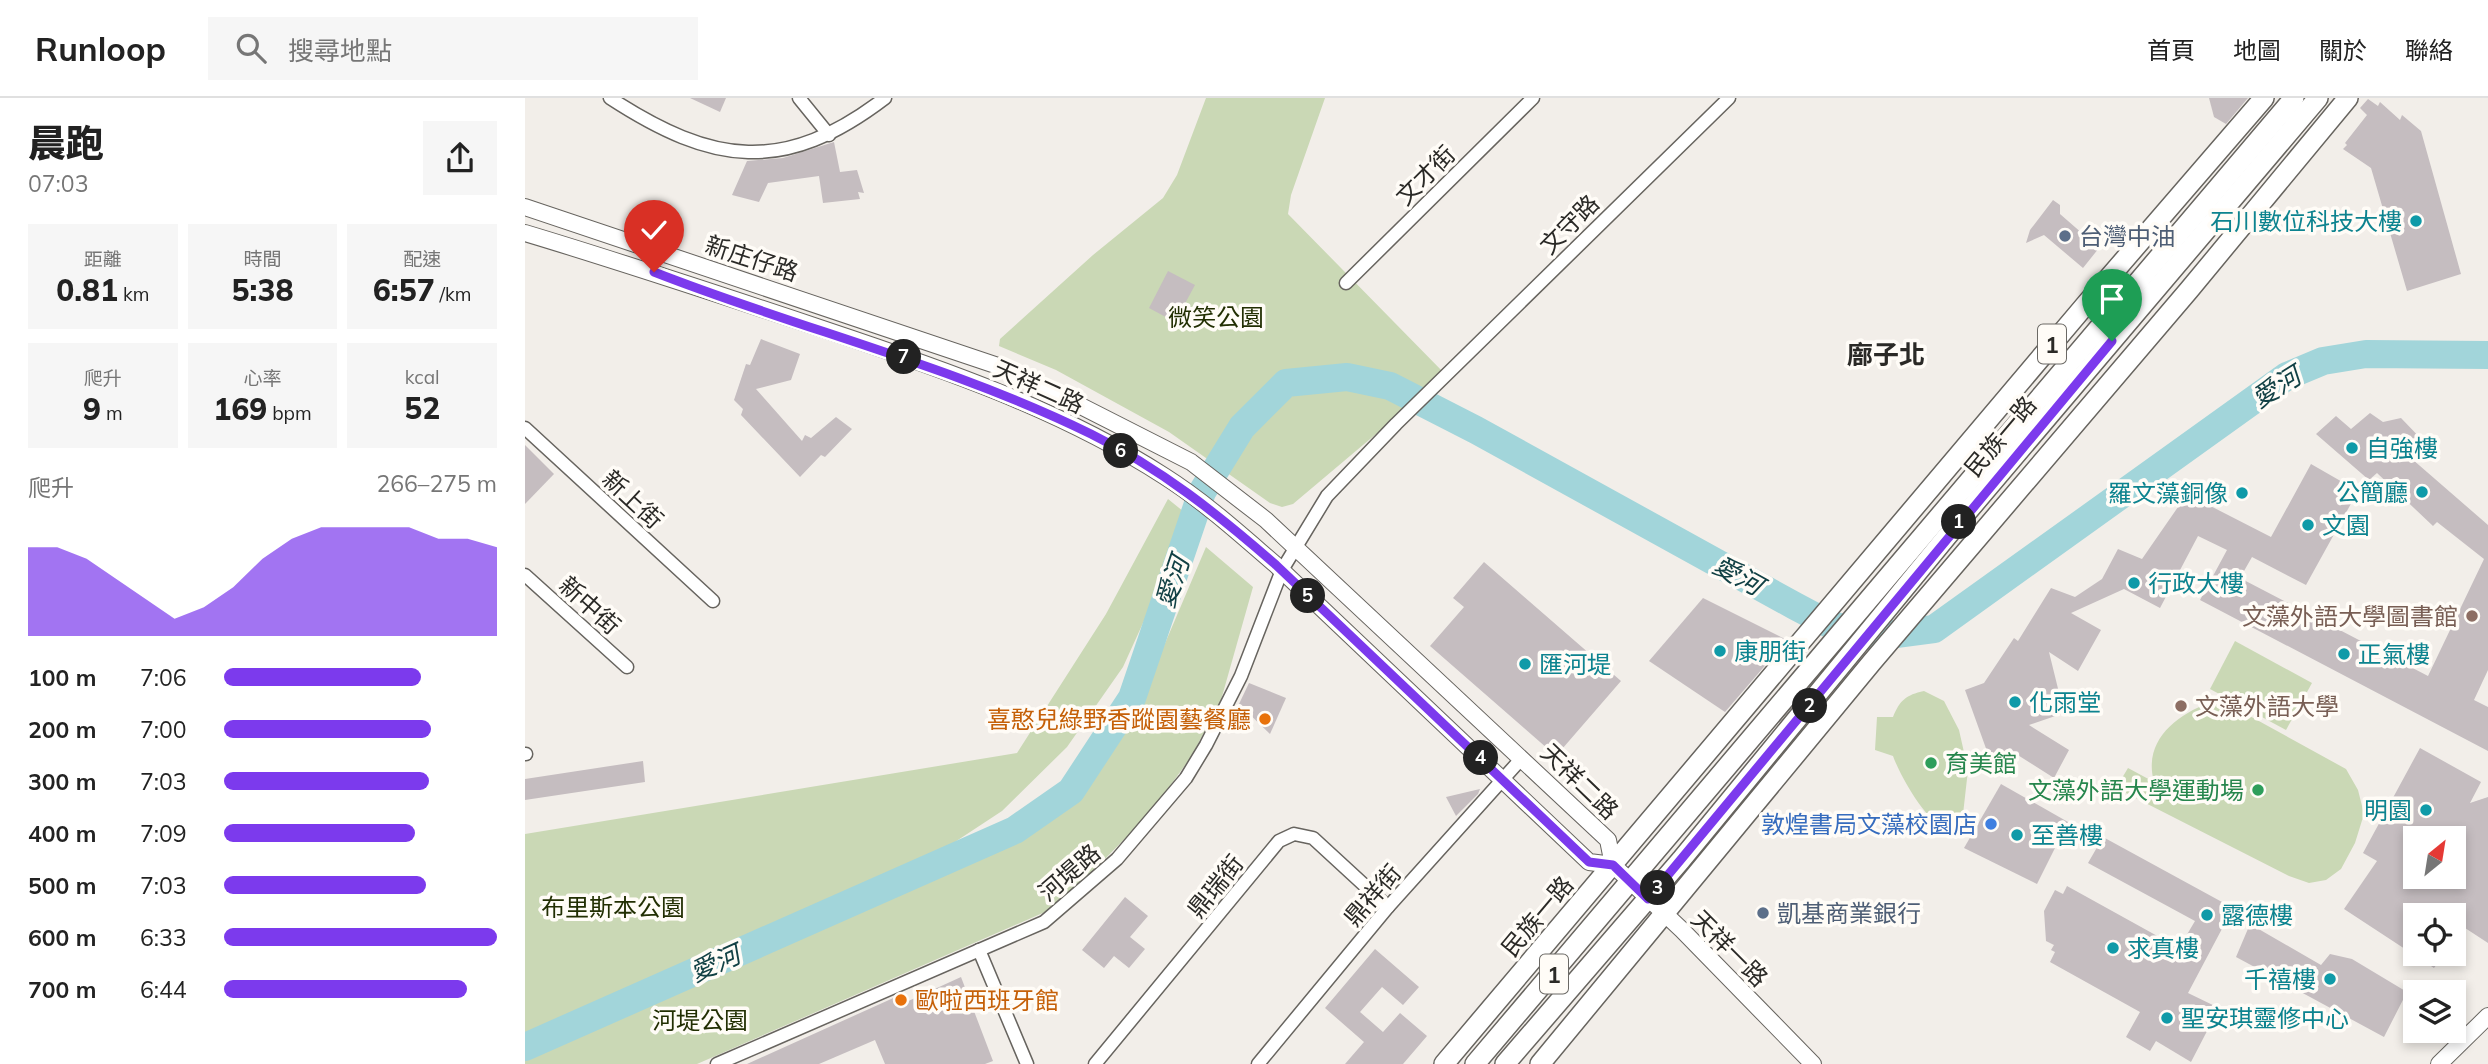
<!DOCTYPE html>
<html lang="zh-TW">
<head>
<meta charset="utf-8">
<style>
  body { margin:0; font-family:Mulish,"Noto Sans TC",sans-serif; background:#f6f6f6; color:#222; height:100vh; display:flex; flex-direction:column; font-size:26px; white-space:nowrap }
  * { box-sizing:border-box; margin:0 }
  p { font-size:23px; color:#767676 }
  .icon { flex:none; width:38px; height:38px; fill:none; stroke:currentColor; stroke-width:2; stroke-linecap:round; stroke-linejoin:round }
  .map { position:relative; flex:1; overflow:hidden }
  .side { display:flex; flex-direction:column; background:#fff; width:525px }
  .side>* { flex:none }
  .needle { width:46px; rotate:30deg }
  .controls { position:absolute; left:1878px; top:728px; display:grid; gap:14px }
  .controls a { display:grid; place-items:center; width:63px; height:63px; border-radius:0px; background:#fff; box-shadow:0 4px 10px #0003; font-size:35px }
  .pin { position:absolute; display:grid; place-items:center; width:60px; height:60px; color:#fff; margin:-72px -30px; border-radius:50% 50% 50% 0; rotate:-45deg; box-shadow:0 0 7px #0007 }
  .pin .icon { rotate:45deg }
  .km { position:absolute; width:35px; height:35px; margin:-18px; border-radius:50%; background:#222; color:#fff; font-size:19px; line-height:35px; text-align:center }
  .round { display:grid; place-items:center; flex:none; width:74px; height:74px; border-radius:0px; background:#f6f6f6 }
  .summary { display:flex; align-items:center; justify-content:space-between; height:119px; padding:0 28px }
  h1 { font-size:38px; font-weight:800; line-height:52px }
  .stats { display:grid; grid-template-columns:repeat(3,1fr); gap:10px; height:119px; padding:7px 28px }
  .stats div { display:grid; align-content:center; border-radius:0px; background:#f6f6f6; text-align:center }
  .stats b { font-size:30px; font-weight:800 }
  .stats small { font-size:19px; font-weight:400 }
  .stats p { font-size:19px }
  .chart { height:196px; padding:14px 28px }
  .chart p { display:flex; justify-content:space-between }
  .chart svg { width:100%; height:126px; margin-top:7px; fill:#7c3aed; opacity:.7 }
  ul { padding:0 28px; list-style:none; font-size:23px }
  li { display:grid; grid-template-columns:112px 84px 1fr; align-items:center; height:52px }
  li i { height:18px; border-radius:9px; background:#7c3aed }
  header { display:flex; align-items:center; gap:42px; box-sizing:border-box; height:98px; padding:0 35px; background:#fff; border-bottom:2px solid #e0e0e0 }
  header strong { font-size:33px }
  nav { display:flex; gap:38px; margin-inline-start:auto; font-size:24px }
  .search { width:490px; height:63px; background:#f6f6f6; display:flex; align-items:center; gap:18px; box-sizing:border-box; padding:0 24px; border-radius:0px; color:#767676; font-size:26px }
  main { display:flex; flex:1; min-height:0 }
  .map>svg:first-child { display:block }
</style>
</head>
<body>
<header>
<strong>Runloop</strong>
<div class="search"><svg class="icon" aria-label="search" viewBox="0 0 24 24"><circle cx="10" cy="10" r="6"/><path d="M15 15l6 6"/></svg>搜尋地點</div>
<nav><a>首頁</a><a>地圖</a><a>關於</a><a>聯絡</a></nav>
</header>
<main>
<section class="side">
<div class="summary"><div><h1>晨跑</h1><p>07:03</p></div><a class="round"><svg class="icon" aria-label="share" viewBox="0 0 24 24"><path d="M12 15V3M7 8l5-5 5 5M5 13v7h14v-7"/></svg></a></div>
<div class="stats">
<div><p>距離</p><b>0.81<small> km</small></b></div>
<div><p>時間</p><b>5:38</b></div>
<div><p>配速</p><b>6:57<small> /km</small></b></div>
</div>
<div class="stats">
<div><p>爬升</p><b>9<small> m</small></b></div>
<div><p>心率</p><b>169<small> bpm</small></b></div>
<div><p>kcal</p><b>52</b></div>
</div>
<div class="chart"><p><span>爬升</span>266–275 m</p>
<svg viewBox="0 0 160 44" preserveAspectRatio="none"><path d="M0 44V13L10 13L20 17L30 24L40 31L50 38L60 34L70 27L80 17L90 10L100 6L110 6L120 6L130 6L140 10L150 10L160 13V44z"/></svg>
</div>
<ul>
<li><b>100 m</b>7:06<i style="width:72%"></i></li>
<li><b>200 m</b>7:00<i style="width:76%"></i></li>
<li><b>300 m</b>7:03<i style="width:75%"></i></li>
<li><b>400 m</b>7:09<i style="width:70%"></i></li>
<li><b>500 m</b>7:03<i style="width:74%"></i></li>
<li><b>600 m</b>6:33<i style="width:100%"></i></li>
<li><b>700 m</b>6:44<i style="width:89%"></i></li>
</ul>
</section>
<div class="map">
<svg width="1963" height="966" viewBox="0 0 1963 966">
  <rect width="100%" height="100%" fill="#f2eee9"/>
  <!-- green -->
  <g fill="#cad8b5">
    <path d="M681,0H800L766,97L763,116L921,277L768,406L757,409L745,405L644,334L531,272L474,248L475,241L568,157L638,100L652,77Z"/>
    <path d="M643,401L669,422L663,426L598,569L542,649L477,713L401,763L0,944V736L492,655L581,516Z"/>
    <path d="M681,449L728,489L696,602L666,659L626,714L571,770L520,814L172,966H0V957L58,930L493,743L526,718L571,679L607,623Z"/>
    <path d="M1710,543L1787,585L1761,632L1685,591Z"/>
    <path d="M1399,593L1419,603L1434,632L1443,672L1437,725C1430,726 1423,729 1415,726C1398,719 1374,675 1368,658L1350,652L1352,619H1368C1375,602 1381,597 1399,593Z"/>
    <path d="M1684,605H1701L1821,671L1833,692L1839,716L1830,745L1816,771L1801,782L1784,785L1764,778L1591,690L1603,670L1629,684C1618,644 1649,618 1684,605Z"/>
  </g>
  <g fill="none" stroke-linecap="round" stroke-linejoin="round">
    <!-- river -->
    <path stroke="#a2d5da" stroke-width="28" d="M0,949L490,732L546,693L607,600L677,394L717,329L761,285L822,279L865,288L951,332L1270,508L1304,526L1348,539L1409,531L1762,278L1798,263L1841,256L1963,257"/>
  </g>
  <!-- building -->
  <g fill="#c5bdc0" fill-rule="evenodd">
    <path d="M165,0H201L195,14Z"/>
    <path d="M1684,0H1723L1701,26L1689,19Z"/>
    <path d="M1843,1L1853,8L1855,4L1875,22L1877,17L1896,33L1936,176L1882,193L1846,70L1818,51L1822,47L1820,45L1842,17L1835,10Z"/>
    <path d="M309,44L315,74L332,72L339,95L333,94L335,101L298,105L294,78L243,85L234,104L207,97L222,63L258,60Z"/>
    <path d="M1528,102L1535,107V116L1574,150L1558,170L1519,137L1501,145L1505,132Z"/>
    <path d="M643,173L670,187L650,224L624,210Z"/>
    <path d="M236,241L275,256L266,282L231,291L277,343L280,337L286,340L311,319L327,331L300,359L296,357L275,379L216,317L218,311L209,302L221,266L225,267Z"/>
    <path d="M1845,315L1858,324L1876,320L1903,348L1887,361L1963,427V572L1949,602L1963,609V653L1675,502L1702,452L1673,438L1635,510L1599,491L1546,515L1576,532L1553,573L1524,554L1539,615L1504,627L1544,652L1529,680L1488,654L1463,656L1440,592L1459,585L1489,540L1493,543L1526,490L1550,499L1577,481L1593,451L1617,461L1662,396L1746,439L1786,366L1833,393L1781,487L1727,459L1715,480L1903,578L1959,461L1912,424L1908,428L1852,375L1844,382L1791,336L1811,318L1826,331Z"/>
    <path d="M0,347L29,376L0,406Z"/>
    <path d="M959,464L1096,583L1031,658L905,548L939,509L928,500Z"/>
    <path d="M1178,500L1262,542L1200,614L1124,563Z"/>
    <path d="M724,585L761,600L745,636L714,606Z"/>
    <path d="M1895,650L1956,684L1945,705L1963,699V845L1937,828L1928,841V817H1890V856H1919L1909,870L1819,811L1852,763L1838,755ZM1890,740H1928V779H1890Z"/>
    <path d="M118,663L120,684L0,702V681Z"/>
    <path d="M1476,686L1543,724L1512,786L1439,750Z"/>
    <path d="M955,691L953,696L931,718L921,699Z"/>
    <path d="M1578,739L1708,810L1663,895L1694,910L1666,964L1631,943L1625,953L1601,939L1615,914L1525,864L1530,854L1526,852L1529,847L1521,843L1519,813L1530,792L1538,796L1542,788L1654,850L1670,823L1563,765Z"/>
    <path d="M600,799L623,818L605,839L620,851L604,870L589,858L579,870L557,852Z"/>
    <path d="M1725,826L1796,867L1805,856L1827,861L1882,894L1859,939L1711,859Z"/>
    <path d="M850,851L894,889L878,907L857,889L835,914L858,934L875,915L902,938L878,966H820L839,944L800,910Z"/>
    <path d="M436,879L468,963L460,966H360L350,942L294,966H222L375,897L379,905Z"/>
  </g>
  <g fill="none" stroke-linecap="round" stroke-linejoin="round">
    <defs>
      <g id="minor">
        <path d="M85,0C188,67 259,77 360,0"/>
        <path d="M274,0L304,37"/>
        <path d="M821,185L1008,0"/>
        <path d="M0,330L188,503"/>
        <path d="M0,477L102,569"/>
        <path d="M0,656H1"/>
        <path d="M454,852L502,966"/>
        <path d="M192,966L519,824L592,761L661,680L681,647L716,578L757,472L802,398L871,326L1204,0"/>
        <path d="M570,966L754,743L769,736L788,740L863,809"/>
        <path d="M733,966L863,809L997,660"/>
      </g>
      <g id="tertiary">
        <path d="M0,109L485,272L666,364L741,422L1083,742L1088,767"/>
        <path d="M0,135C100,165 199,198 298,231C415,270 535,311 639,378C680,404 715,436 751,467L1064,764L1088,767"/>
        <path d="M1088,767L1157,832L1288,966"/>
        <path d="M1914,966L1963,918"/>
      </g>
      <g id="primary">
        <path d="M919,966L1562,205L1739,0"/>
        <path d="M950,966L1769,0"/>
        <path d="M980,966L1156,762L1437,420L1793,0"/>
        <path d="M1015,966L1347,564L1664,192L1823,0"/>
      </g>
    </defs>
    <!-- minor casing -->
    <use href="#minor" stroke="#67645f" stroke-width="15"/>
    <!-- tertiary casing -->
    <use href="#tertiary" stroke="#67645f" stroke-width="18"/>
    <!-- primary casing -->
    <use href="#primary" stroke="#67645f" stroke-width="22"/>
    <!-- minor -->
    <use href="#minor" stroke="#fff" stroke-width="12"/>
    <!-- tertiary -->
    <use href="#tertiary" stroke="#fff" stroke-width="16"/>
    <!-- primary -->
    <use href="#primary" stroke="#fff" stroke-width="19"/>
  </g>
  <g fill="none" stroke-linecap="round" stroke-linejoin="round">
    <defs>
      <path id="route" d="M129,174C274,231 426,267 566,336C635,370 694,417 751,467L1064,764L1088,767L1123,801L1587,243"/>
    </defs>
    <!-- route casing -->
    <use href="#route" stroke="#fff" stroke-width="14"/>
    <!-- route -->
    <use href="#route" stroke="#7c3aed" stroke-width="9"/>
  </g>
  <!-- markers -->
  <g fill="#0f9aa8" stroke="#fffcf7" stroke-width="2.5">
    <circle cx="1891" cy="123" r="7"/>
    <circle cx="1827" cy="350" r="7"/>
    <circle cx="1897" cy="394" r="7"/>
    <circle cx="1717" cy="395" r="7"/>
    <circle cx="1783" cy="427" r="7"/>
    <circle cx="1609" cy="485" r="7"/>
    <circle cx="1195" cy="553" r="7"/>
    <circle cx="1819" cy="556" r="7"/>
    <circle cx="1000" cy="566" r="7"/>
    <circle cx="1490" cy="604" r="7"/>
    <circle cx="1901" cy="712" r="7"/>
    <circle cx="1492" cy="737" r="7"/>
    <circle cx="1682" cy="817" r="7"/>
    <circle cx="1588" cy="850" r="7"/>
    <circle cx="1805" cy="881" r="7"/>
    <circle cx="1642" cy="920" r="7"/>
  </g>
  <g fill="#5c6f8a" stroke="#fffcf7" stroke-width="2.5">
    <circle cx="1540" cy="138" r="7"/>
    <circle cx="1238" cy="815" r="7"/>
  </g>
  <g fill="#8d6e63" stroke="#fffcf7" stroke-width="2.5">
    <circle cx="1947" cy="518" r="7"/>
    <circle cx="1656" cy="608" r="7"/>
  </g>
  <g fill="#e8710a" stroke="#fffcf7" stroke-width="2.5">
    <circle cx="740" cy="621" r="7"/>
    <circle cx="376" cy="902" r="7"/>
  </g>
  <g fill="#2e9e5b" stroke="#fffcf7" stroke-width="2.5">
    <circle cx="1406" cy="665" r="7"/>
    <circle cx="1733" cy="692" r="7"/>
  </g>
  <circle fill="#3f7fe0" stroke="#fffcf7" stroke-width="2.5" cx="1466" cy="726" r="7"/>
  <g text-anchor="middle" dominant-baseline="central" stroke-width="7" stroke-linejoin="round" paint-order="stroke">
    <!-- shield labels -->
    <g fill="#fffcf7" stroke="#6b6965" stroke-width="2">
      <rect x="1513" y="226.5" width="28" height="39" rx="5"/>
      <rect x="1015" y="856.5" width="28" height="39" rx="5"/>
    </g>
    <g font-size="23" font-weight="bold" fill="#2b2a27">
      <text x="1527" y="246">1</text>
      <text x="1029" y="876">1</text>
    </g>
    <!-- street labels -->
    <g font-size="24" fill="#2b2a27" stroke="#fffcf7">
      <text transform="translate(900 77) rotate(-45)">文才街</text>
      <text transform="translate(1044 126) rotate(-45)">文守路</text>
      <text transform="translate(227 160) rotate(18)">新庄仔路</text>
      <text transform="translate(514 288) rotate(24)">天祥二路</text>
      <text transform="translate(1475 338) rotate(-50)">民族一路</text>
      <text transform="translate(108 401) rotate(43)">新上街</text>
      <text transform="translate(65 507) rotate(42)">新中街</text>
      <text transform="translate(1055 683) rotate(44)">天祥二路</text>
      <text transform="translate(544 774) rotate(-41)">河堤路</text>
      <text transform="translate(690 788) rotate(-51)">鼎瑞街</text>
      <text transform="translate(847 797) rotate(-49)">鼎祥街</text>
      <text transform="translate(1012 818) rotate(-50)">民族一路</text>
      <text transform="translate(1205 850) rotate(45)">天祥一路</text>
    </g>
    <!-- culture labels -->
    <g font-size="24" fill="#0d838f" stroke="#fffcf7" text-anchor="start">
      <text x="1877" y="123" text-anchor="end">石川數位科技大樓</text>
      <text x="1841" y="350">自強樓</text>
      <text x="1883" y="394" text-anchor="end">公簡廳</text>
      <text x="1703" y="395" text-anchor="end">羅文藻銅像</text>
      <text x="1797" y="427">文園</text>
      <text x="1623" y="485">行政大樓</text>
      <text x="1209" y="553">康朋街</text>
      <text x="1833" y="556">正氣樓</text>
      <text x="1014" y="566">匯河堤</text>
      <text x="1504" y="604">化雨堂</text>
      <text x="1887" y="712" text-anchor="end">明園</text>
      <text x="1506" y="737">至善樓</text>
      <text x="1696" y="817">露德樓</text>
      <text x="1602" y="850">求真樓</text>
      <text x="1791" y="881" text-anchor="end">千禧樓</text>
      <text x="1656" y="920">聖安琪靈修中心</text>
    </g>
    <!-- service labels -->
    <g font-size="24" fill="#4e5e75" stroke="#fffcf7" text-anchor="start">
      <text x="1554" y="138">台灣中油</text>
      <text x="1252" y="815">凱基商業銀行</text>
    </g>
    <!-- park labels -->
    <g font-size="24" fill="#222f03" stroke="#fffcf7">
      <text x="691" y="219">微笑公園</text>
      <text x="88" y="809">布里斯本公園</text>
      <text x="175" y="922">河堤公園</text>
    </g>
    <!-- education labels -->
    <g font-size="24" fill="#785e54" stroke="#fffcf7" text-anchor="end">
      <text x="1933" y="518">文藻外語大學圖書館</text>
      <text x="1670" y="608" text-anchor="start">文藻外語大學</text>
    </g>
    <!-- food labels -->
    <g font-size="24" fill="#c56008" stroke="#fffcf7" text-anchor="end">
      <text x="726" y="621">喜憨兒綠野香蹤園藝餐廳</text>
      <text x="390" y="902" text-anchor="start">歐啦西班牙館</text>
    </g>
    <!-- leisure labels -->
    <g font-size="24" fill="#27864d" stroke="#fffcf7" text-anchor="start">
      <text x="1420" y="665">育美館</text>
      <text x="1719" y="692" text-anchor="end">文藻外語大學運動場</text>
    </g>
    <!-- shop labels -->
    <g font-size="24" fill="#366cbe" stroke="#fffcf7" text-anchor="end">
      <text x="1452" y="726">敦煌書局文藻校園店</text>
    </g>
    <!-- neighbourhood labels -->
    <g font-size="26" font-weight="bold" fill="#2b2a27" stroke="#fffcf7">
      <text x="1361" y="256">廍子北</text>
    </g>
    <!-- water labels -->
    <g font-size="26" font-style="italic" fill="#124145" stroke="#fffcf7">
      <text transform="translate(1751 289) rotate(-32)">愛河</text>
      <text transform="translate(1213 477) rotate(29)">愛河</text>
      <text transform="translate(647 484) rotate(-71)">愛河</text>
      <text transform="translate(190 865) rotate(-24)">愛河</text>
    </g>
  </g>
</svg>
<div class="controls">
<a><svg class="needle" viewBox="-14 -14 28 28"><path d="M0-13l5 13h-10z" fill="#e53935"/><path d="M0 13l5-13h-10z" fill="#767676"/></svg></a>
<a><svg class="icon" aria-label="locate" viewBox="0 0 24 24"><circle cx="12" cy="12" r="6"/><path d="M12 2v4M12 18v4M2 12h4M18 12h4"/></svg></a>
<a><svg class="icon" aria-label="layers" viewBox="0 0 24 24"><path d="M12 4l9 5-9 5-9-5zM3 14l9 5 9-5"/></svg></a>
</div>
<div class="pin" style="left:1587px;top:243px;background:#1e9e55"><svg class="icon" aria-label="arrive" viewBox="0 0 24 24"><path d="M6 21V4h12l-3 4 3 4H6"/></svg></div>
<div class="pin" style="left:129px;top:174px;background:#d93025"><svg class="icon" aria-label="check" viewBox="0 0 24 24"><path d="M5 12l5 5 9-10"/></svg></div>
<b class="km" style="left:1434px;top:424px">1</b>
<b class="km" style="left:1285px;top:608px">2</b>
<b class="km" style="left:1133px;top:790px">3</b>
<b class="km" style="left:956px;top:660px">4</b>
<b class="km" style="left:783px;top:498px">5</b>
<b class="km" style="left:596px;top:353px">6</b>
<b class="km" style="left:379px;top:259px">7</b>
</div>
</main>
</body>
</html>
